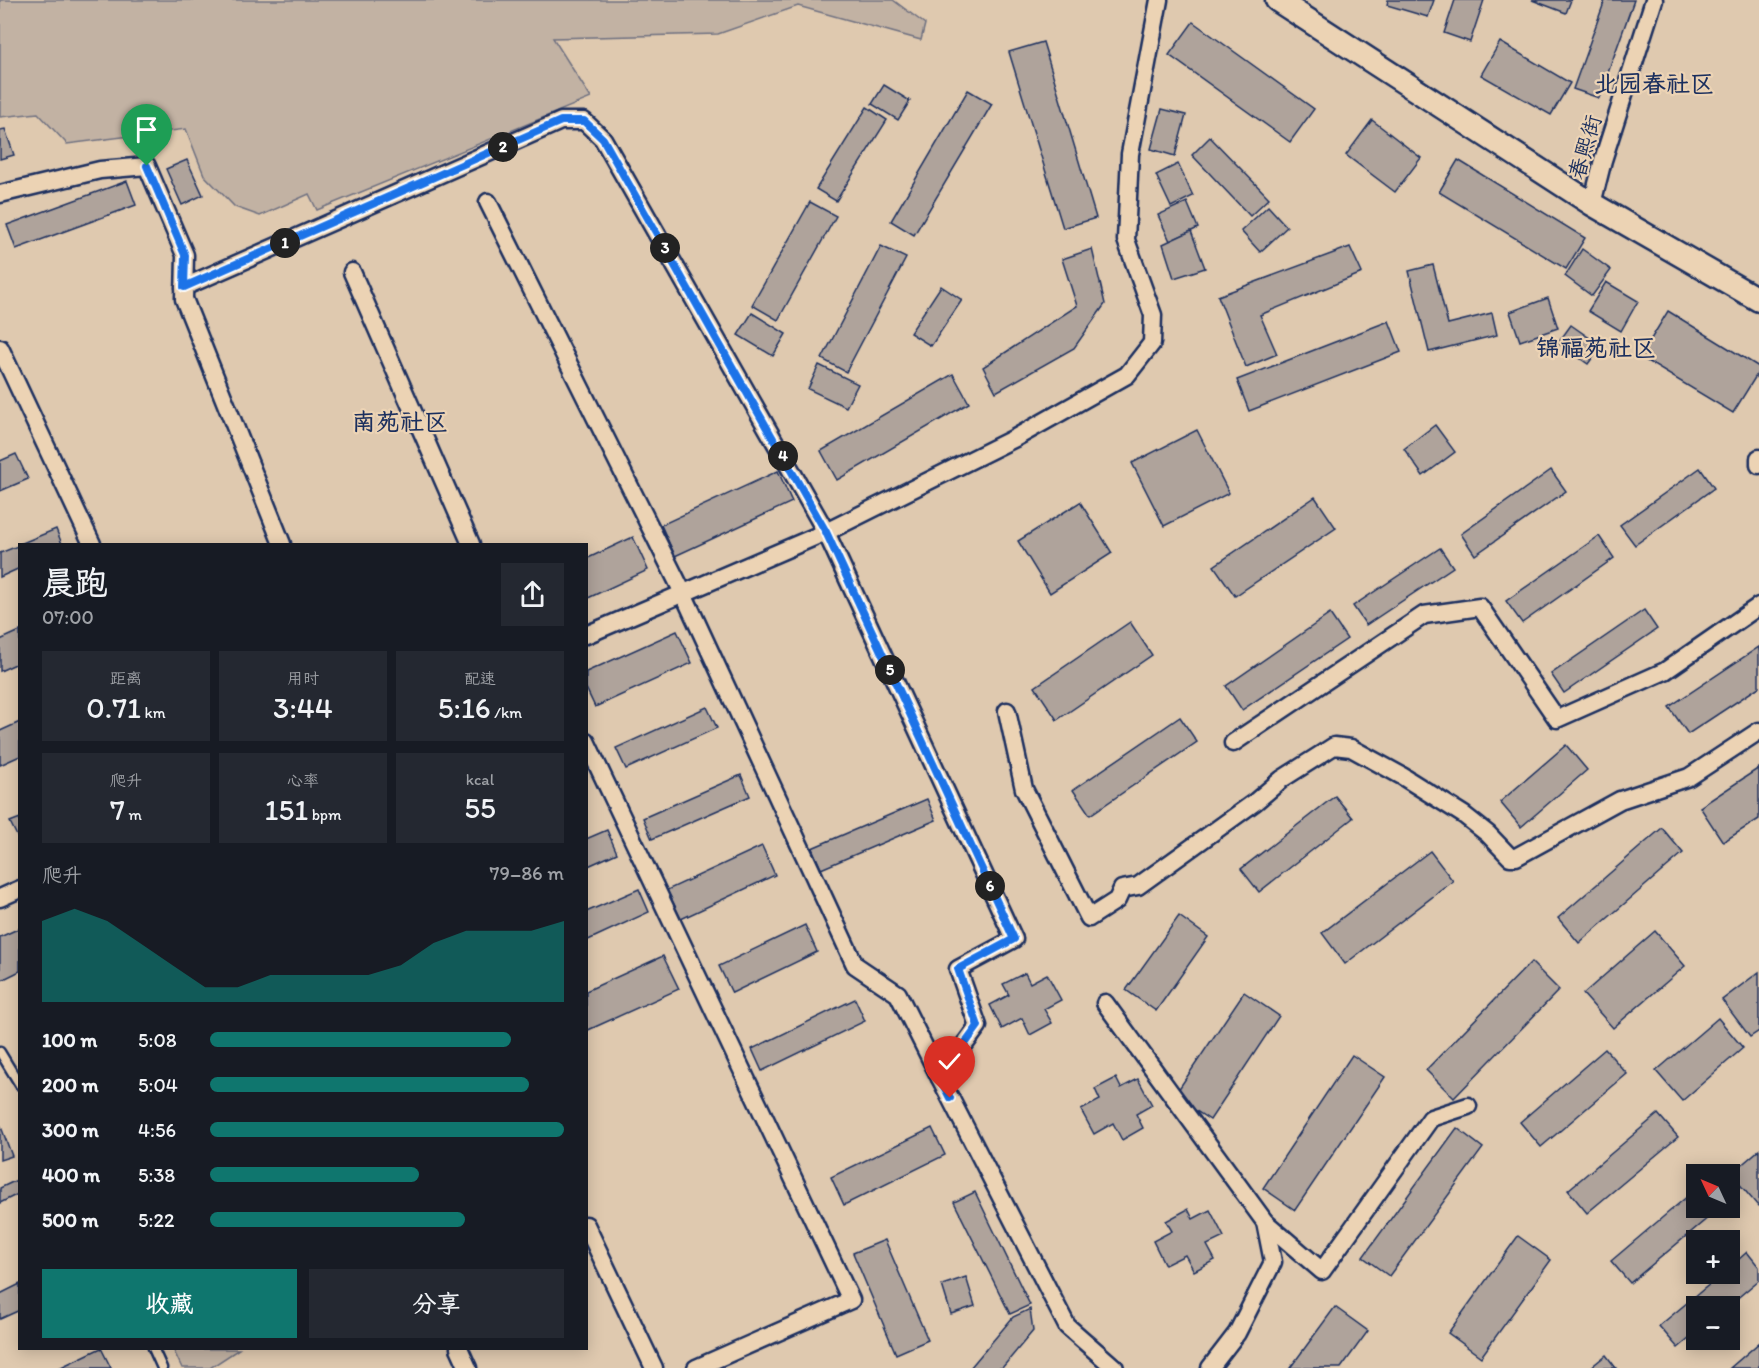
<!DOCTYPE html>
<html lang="zh">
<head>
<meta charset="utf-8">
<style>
  body { margin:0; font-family:Itim,"LXGW WenKai TC",sans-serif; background:#242831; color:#f1f3f6; height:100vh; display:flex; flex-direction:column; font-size:22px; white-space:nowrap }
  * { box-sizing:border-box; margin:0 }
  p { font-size:20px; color:#9ea1a6 }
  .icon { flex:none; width:33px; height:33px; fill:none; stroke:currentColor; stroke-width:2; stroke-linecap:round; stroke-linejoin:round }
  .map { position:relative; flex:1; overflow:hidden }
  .drawer { position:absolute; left:18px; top:543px; width:570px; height:807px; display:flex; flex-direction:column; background:#171b24; border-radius:0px; box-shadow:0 3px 15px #0003 }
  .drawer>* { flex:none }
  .needle { width:39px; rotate:314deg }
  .buttons { position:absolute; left:1686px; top:1164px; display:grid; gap:12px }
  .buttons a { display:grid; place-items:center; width:54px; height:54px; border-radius:0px; background:#171b24; box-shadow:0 3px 15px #0003; font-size:30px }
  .pin { position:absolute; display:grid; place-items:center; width:51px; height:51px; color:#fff; margin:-62px -26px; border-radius:50% 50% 50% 0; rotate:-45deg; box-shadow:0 0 6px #0007 }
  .pin .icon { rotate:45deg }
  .km { position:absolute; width:30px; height:30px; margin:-15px; border-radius:50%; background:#222; color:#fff; font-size:16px; line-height:30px; text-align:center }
  .round { display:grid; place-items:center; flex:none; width:63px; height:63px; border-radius:0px; background:#242831 }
  .head { display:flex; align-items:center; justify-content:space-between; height:102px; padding:0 24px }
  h1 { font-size:33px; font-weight:600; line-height:45px }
  .figures { display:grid; grid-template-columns:repeat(3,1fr); gap:9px; height:102px; padding:6px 24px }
  .figures div { display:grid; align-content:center; border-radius:0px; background:#242831; text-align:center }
  .figures b { font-size:30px; font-weight:600 }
  .figures small { font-size:16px; font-weight:400 }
  .figures p { font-size:16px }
  .chart { height:168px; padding:12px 24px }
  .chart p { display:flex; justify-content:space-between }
  .chart svg { width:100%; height:108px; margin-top:6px; fill:#0f766e; opacity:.7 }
  .cta { display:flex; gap:12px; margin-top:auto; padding:12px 24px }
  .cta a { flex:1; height:69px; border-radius:0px; background:#0f766e; color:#fff; font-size:24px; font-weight:600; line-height:69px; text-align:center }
  .cta a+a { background:#242831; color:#f1f3f6 }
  ul { padding:0 24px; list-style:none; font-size:20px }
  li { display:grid; grid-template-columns:96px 72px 1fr; align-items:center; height:45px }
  li i { height:15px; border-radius:8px; background:#0f766e }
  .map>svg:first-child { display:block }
</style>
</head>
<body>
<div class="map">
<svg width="1759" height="1368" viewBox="0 0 1759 1368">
  <rect width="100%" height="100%" fill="#dfc9af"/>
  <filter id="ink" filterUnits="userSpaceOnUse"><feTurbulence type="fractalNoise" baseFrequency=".0167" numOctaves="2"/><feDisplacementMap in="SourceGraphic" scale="12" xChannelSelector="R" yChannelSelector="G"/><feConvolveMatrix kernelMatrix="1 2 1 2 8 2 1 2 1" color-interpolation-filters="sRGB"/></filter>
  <g filter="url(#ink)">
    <!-- green -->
    <g fill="#c2b2a3" stroke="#6e7080" stroke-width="1.5">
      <path d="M0,0H893L925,24L921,40L798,6L718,34L553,38L591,98L317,210L309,194L260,216L235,207L204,175L186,129L67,144L38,113L0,117Z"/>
      <path d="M173,1349H239L210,1368H182Z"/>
    </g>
    <!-- building -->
    <g fill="#afa39b" stroke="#1b2f5e" stroke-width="1.5">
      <path d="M1388,0H1434L1428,17L1387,5Z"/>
      <path d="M1455,0H1484L1470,42L1444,33Z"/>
      <path d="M1532,0H1571L1566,13Z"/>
      <path d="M1605,0H1634L1599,98L1573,89Z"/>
      <path d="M1193,22L1314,109L1290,142L1169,55Z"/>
      <path d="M1043,42L1096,218L1063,228L1009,52Z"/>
      <path d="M1500,42L1570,83L1551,115L1481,75Z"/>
      <path d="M884,85L910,101L898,120L872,104Z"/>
      <path d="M968,90L992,104L914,235L891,221Z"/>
      <path d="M867,107L887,120L836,201L816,189Z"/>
      <path d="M1162,109L1186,115L1175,156L1151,149Z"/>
      <path d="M1372,120L1421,158L1395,192L1346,155Z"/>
      <path d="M5,129L14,155L0,159V130Z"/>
      <path d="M1210,137L1269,198L1250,216L1192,155Z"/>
      <path d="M187,160L203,195L182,205L166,169Z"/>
      <path d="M1458,160L1585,238L1566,269L1439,192Z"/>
      <path d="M1178,164L1193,196L1171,207L1156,175Z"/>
      <path d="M127,181L136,205L16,249L7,225Z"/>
      <path d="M810,202L836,216L778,320L752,305Z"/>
      <path d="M1187,202L1198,228L1170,241L1158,215Z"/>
      <path d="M1268,206L1287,227L1260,252L1241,231Z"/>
      <path d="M1191,231L1205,268L1174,278L1163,244Z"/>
      <path d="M881,246L906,258L846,372L822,359Z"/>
      <path d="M1350,247L1362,273L1260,315L1277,354L1246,367L1218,296Z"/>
      <path d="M1092,249L1105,304L1074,348L996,392L983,367L1077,306L1062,259Z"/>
      <path d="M1582,249L1611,270L1592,296L1565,276Z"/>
      <path d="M1433,265L1448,324L1492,313L1497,335L1429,352L1409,271Z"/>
      <path d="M1606,282L1638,301L1621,331L1588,311Z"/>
      <path d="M941,286L962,300L931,346L910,333Z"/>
      <path d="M1548,298L1558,328L1520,341L1510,312Z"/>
      <path d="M1668,311L1759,367V371L1733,413L1640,357Z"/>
      <path d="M752,313L786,334L773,356L738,335Z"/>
      <path d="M1389,321L1401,352L1249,411L1237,380Z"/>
      <path d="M1571,325L1601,346L1588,364L1558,343Z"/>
      <path d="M819,365L858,384L846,407L808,389Z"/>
      <path d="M953,374L969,403L837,480L821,451Z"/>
      <path d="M1435,425L1455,452L1423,476L1404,449Z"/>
      <path d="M1197,430L1229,493L1164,526L1132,463Z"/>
      <path d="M16,454L28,479L0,491V461Z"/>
      <path d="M1700,468L1714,488L1635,545L1620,525Z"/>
      <path d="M1551,470L1566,491L1475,555L1461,534Z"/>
      <path d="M778,471L792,502L675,556L661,525Z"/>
      <path d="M1315,497L1336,528L1235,596L1214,566Z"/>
      <path d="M1080,502L1112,553L1050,593L1018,541Z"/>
      <path d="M56,529L62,544H20Z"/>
      <path d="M1599,536L1614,558L1522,623L1506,601Z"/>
      <path d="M633,537L648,570L586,599V559Z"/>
      <path d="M20,545V568L0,577V553Z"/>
      <path d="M1440,548L1453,567L1366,625L1353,606Z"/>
      <path d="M1644,610L1657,629L1564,693L1551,674Z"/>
      <path d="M1330,614L1347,639L1242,710L1226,686Z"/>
      <path d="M1130,622L1152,655L1057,720L1035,687Z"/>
      <path d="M20,631V662L0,671V640Z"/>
      <path d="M677,631L692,663L595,707L586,688V672Z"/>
      <path d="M1759,647V687L1688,734L1669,707Z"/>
      <path d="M707,707L717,728L626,769L616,748Z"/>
      <path d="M1180,717L1197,742L1090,815L1073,790Z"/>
      <path d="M20,722V756L0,765V731Z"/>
      <path d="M1566,745L1587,770L1521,827L1500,802Z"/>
      <path d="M1759,768V819L1723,842L1700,807Z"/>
      <path d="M741,775L750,796L652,839L643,818Z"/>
      <path d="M1335,796L1353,818L1259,892L1241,869Z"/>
      <path d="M927,799L936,820L821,869L812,848Z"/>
      <path d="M20,818V842L10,822Z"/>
      <path d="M1662,828L1683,853L1579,943L1558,918Z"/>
      <path d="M607,830L617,853L586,867V839Z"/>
      <path d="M762,846L775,875L681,919L667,890Z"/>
      <path d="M1430,851L1453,881L1345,964L1322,933Z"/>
      <path d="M639,889L649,912L586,941V912Z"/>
      <path d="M1179,916L1208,937L1156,1011L1126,990Z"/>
      <path d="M805,925L817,952L732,993L719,966Z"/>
      <path d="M20,928V971L2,980L0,975V937Z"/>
      <path d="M1655,931L1685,966L1613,1028L1583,994Z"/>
      <path d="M663,956L679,989L586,1031V991Z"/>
      <path d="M1531,962L1559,990L1454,1098L1426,1070Z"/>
      <path d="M1759,972V1031L1750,1037L1722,1000Z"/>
      <path d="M1025,973L1030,983L1047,974L1061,1000L1044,1009L1052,1023L1030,1035L1022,1018L1002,1029L990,1005L1009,995L1003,984Z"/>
      <path d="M1244,992L1279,1016L1210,1120L1174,1096Z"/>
      <path d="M855,999L865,1021L762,1071L752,1049Z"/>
      <path d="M1718,1018L1743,1048L1682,1101L1656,1071Z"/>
      <path d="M1605,1049L1627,1074L1541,1147L1520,1122Z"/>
      <path d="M1352,1055L1385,1077L1295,1210L1263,1188Z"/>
      <path d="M1116,1078L1121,1088L1138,1079L1152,1105L1136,1114L1143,1128L1122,1140L1113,1123L1094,1134L1081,1110L1100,1100L1095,1089Z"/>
      <path d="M1658,1114L1678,1137L1587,1213L1568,1190Z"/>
      <path d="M0,1124L12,1156L0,1160Z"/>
      <path d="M932,1128L945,1155L844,1205L831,1177Z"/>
      <path d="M1457,1128L1483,1148L1389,1276L1363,1257Z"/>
      <path d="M1759,1150V1205L1758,1206L1731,1174Z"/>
      <path d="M19,1179L20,1193L0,1203V1188Z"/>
      <path d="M1696,1189V1208H1711L1715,1212L1630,1283L1611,1261Z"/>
      <path d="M975,1192L1030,1305L1010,1314L954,1202Z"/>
      <path d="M1188,1209L1193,1219L1210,1210L1224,1237L1207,1245L1215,1260L1194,1271L1185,1255L1165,1265L1153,1241L1172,1231L1166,1221Z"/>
      <path d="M1518,1236L1551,1260L1481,1357L1448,1333Z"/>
      <path d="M885,1240L928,1340L896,1354L853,1253Z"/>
      <path d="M1747,1252L1759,1267V1280L1728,1306H1696V1333L1678,1348L1659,1326L1722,1274H1730V1267Z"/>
      <path d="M966,1277L975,1306L951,1314L942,1285Z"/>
      <path d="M20,1284V1310L0,1319V1294Z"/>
      <path d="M1335,1307L1368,1331L1341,1368H1290Z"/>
      <path d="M1030,1309L1033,1331L1002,1368H970L1013,1317Z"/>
      <path d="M1759,1343V1368H1730Z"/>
      <path d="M101,1348L111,1368H59Z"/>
      <path d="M1606,1355L1616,1368H1590Z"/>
    </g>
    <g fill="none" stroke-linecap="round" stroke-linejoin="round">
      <defs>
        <g id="lane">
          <path d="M0,1052L20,1085"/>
          <path d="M153,1348L162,1368"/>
        </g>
        <g id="street">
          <path d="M0,194L100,170L147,166L185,255L184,299L282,544"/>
          <path d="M488,202L683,593L855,965L898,994L940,1078"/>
          <path d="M1592,204L1603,160L1654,0"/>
          <path d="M352,272L471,544"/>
          <path d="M184,287L561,121H584L603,139L826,532L1014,939L958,969L978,1026L940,1078L1067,1326L1115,1368"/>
          <path d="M0,348L92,544"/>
          <path d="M1759,458V465"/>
          <path d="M586,635L826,532L1015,438L1127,375L1152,343L1153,315L1126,240L1130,154L1159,0"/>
          <path d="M1007,711L1024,789L1089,918L1117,900L1122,889L1138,886L1255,802L1282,779L1334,746L1351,748L1402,776L1464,815L1488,834L1510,857H1516L1620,800L1689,777L1759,731"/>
          <path d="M586,741L851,1300L696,1368"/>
          <path d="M1233,743L1424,615L1480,607L1557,719L1665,671L1759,606"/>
          <path d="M0,898L20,889"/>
          <path d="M1105,1003L1265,1222L1273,1262L1237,1333L1210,1368"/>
          <path d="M1265,1222L1322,1271L1431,1118L1468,1106"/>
          <path d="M586,1225L654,1368"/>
          <path d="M459,1348L468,1368"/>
        </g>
        <path id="secondary" d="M1277,0L1592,204L1759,300"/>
      </defs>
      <!-- lane casing -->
      <use href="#lane" stroke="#1b2f5e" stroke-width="13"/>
      <!-- street casing -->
      <use href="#street" stroke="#1b2f5e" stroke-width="21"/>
      <!-- secondary casing -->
      <use href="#secondary" stroke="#1b2f5e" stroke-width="27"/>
      <!-- lane -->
      <use href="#lane" stroke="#ecd3b4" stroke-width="8"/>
      <!-- street -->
      <use href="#street" stroke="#ecd3b4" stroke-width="16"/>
      <!-- secondary -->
      <use href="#secondary" stroke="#ecd3b4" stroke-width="22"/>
    </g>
  </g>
  <g fill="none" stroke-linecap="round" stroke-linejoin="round" filter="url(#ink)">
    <defs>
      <path id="route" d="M147,166L185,255L184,287L561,121H584L603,139L826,532L1014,939L958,969L978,1026L940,1078L950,1098"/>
    </defs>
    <!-- route casing -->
    <use href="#route" stroke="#fff" stroke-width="12"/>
    <!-- route -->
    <use href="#route" stroke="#1a73e8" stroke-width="8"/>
  </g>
  <g text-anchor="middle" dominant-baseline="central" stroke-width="4.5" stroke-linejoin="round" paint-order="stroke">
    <!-- street labels -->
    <g font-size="22" fill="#1b2f5e" stroke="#ecd3b4">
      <text transform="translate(1585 147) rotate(-74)">春熙街</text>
    </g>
    <!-- neighbourhood labels -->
    <g font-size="24" font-weight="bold" fill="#1b2f5e" stroke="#ecd3b4">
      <text x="1654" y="83">北园春社区</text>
      <text x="1596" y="347">锦福苑社区</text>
      <text x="400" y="421">南苑社区</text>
    </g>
  </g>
</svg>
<div class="buttons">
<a><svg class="needle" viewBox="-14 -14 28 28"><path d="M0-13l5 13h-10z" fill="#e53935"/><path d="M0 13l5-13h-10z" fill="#9ea1a6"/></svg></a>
<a>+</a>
<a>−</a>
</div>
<div class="pin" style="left:147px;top:166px;background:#1e9e55"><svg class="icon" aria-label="arrive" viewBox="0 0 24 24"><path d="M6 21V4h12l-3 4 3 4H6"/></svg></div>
<div class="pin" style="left:950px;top:1098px;background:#d93025"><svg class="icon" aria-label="check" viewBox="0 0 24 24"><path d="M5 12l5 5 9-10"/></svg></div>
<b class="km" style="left:285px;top:243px">1</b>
<b class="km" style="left:503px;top:147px">2</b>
<b class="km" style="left:665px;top:248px">3</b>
<b class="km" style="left:783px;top:456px">4</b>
<b class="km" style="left:890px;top:670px">5</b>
<b class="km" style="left:990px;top:886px">6</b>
<section class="drawer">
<div class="head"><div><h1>晨跑</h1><p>07:00</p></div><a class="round"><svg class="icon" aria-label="share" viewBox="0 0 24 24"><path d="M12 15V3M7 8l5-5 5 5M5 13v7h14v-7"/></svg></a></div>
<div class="figures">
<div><p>距离</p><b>0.71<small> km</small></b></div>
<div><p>用时</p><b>3:44</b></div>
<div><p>配速</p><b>5:16<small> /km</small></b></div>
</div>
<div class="figures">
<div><p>爬升</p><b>7<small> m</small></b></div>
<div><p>心率</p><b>151<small> bpm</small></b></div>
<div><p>kcal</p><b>55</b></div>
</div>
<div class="chart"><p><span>爬升</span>79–86 m</p>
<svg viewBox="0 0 160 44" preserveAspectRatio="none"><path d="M0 44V11L10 6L20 11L30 20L40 29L50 38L60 38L70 33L80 33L90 33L100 33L110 29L120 20L130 15L140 15L150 15L160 11V44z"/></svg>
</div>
<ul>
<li><b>100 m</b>5:08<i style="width:85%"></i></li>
<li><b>200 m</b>5:04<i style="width:90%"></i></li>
<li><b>300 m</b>4:56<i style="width:100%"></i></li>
<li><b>400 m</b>5:38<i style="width:59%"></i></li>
<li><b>500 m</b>5:22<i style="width:72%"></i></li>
</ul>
<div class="cta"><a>收藏</a><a>分享</a></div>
</section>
</div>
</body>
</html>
